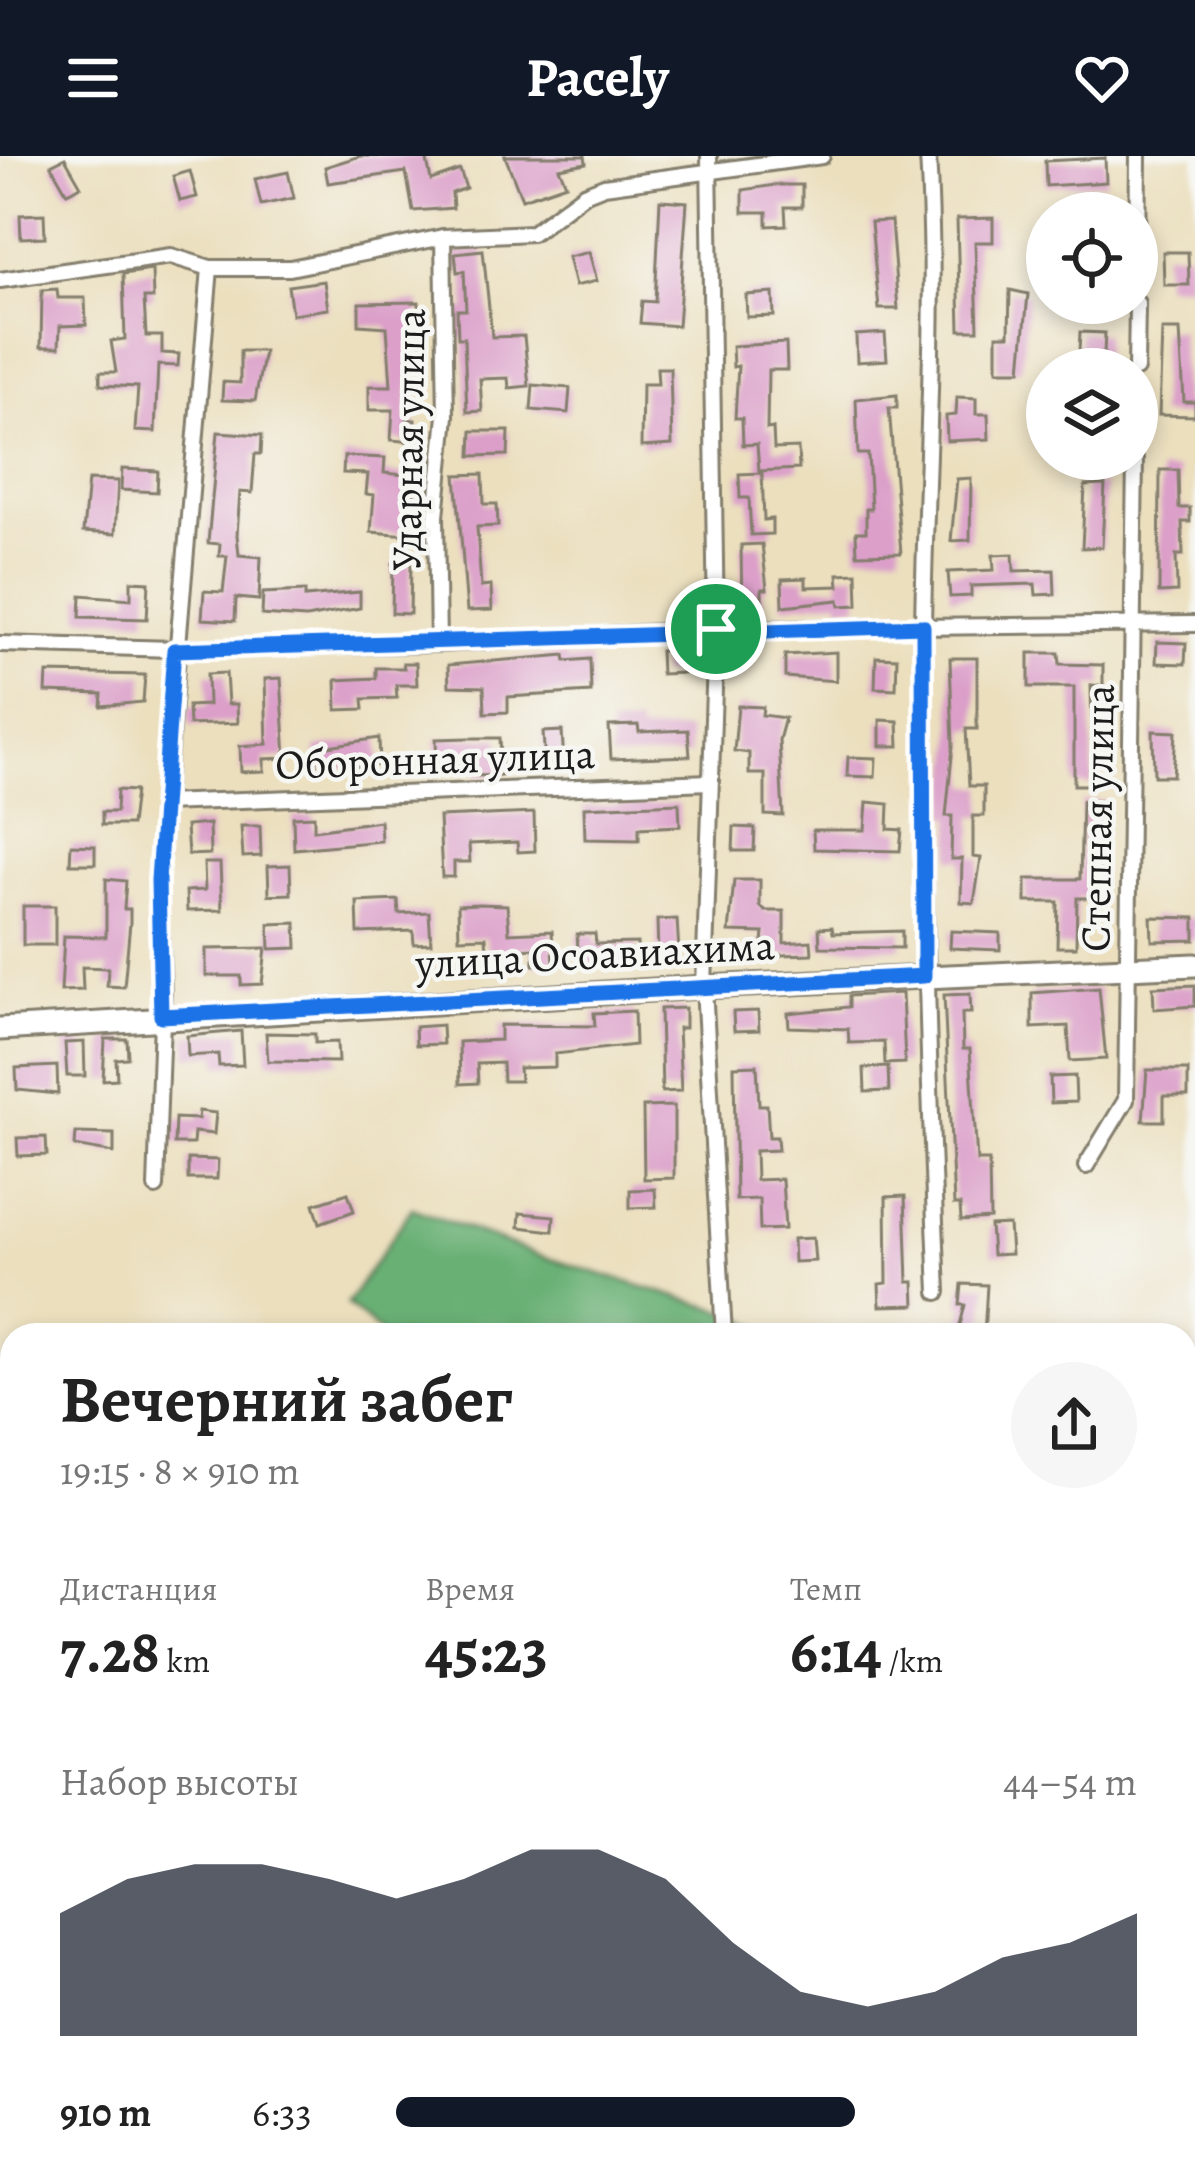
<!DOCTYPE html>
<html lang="ru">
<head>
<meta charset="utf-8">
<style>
  body { margin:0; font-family:Alegreya,serif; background:#f6f6f6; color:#222; height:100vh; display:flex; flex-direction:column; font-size:45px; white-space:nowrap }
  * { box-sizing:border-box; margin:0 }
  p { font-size:39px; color:#767676 }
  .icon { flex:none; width:66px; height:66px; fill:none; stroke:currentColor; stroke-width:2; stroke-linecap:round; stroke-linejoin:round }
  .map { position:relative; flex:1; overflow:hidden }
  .panel { position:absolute; left:0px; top:1167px; width:1197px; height:861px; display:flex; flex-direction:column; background:#fff; border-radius:36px 36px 0 0; box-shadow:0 6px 18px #0003 }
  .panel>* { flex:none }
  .buttons { position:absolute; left:1026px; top:36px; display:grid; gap:24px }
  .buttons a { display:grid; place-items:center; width:132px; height:132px; border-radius:50%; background:#fff; box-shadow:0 6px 18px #0003; font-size:60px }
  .pin { position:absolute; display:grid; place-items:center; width:102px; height:102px; color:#fff; margin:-51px; border:6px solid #fff; border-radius:50%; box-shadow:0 3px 12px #0007 }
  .round { display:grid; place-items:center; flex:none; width:126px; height:126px; border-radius:63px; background:#f6f6f6 }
  .overview { display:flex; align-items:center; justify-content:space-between; height:204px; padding:0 60px }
  h1 { font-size:66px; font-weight:600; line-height:90px }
  .stats { display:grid; grid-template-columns:repeat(3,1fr); gap:18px; height:204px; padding:12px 60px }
  .stats div { display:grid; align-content:center }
  .stats b { font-size:60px; font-weight:600 }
  .stats small { font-size:33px; font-weight:400 }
  .stats p { font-size:33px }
  .chart { height:336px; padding:24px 60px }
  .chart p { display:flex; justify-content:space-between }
  .chart svg { width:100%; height:216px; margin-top:12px; fill:#111827; opacity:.7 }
  ul { padding:0 60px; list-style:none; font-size:39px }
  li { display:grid; grid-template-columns:192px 144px 1fr; align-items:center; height:90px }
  li i { height:30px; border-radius:15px; background:#111827 }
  header { display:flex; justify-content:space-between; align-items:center; height:156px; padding:0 60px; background:#111827; color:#fff; font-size:54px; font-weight:600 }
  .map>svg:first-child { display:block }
</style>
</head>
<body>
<header><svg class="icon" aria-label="menu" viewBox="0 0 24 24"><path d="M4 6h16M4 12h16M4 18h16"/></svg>Pacely<svg class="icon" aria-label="heart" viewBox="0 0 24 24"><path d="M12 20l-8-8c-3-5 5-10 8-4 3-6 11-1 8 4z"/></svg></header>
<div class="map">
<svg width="1195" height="2026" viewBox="0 0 1195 2026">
  <rect width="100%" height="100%" fill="#f6f6f2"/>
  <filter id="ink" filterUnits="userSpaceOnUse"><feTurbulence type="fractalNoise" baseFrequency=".00833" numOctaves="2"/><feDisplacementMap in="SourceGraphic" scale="24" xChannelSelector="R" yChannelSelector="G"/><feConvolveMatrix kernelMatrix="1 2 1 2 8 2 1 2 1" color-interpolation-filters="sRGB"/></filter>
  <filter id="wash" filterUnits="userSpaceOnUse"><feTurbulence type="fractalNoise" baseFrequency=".004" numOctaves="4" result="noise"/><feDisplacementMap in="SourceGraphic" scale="48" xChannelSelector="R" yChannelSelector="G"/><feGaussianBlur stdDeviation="2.7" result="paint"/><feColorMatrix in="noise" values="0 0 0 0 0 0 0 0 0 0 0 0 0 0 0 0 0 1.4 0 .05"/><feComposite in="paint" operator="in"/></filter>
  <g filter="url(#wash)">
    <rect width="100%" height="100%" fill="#ebdfbe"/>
    <!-- forest -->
    <g fill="#69b075" stroke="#426648" stroke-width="3">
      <path d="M412,1052L537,1099L737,1159L774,1179H383L347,1148Z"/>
      <path d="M1185,1223L1195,1225V1503L1185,1493Z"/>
    </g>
    <g id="blocks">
      <!-- building -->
      <g fill="#db9fc9">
        <path d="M360,0H426L431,24L460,14L466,32L452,37L453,52L413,55L406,16L328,27L325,11Z"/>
        <path d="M505,0H585L586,7L559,12L566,28L522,43Z"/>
        <path d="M65,2L81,30L67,37L51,9Z"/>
        <path d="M1105,2L1106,26L1046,30L1045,5Z"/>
        <path d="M190,15L197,41L180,45L173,20Z"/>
        <path d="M288,16L294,42L261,49L255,23Z"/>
        <path d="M775,29H802V51H785L786,69L767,70V56H743V34Z"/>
        <path d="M660,44L687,46L678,170L640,167L642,145L655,146Z"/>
        <path d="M44,58L45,81L21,82L20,59Z"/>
        <path d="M993,62V86H975L978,174H960L957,63Z"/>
        <path d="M891,65L898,153H879L871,66Z"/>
        <path d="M483,94L492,181L524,180L529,230L509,232L508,222L480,223L482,255L467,256L464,182H458L457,154H466L464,115L457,116L455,97Z"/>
        <path d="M589,96L597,125L575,130L568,101Z"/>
        <path d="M1163,96H1188L1189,129H1164Z"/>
        <path d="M152,114L153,142H144L146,180H162V197L179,198L178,210L158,209L155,276L135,275L138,231L100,229V216H116L111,185L125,183L123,118Z"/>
        <path d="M324,125L328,153L292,158L288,130Z"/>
        <path d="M57,133L58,142H85L86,169L60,170L59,191H41L42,134Z"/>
        <path d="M1010,134L1028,138L1021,214H997V179H1009Z"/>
        <path d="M773,137L774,160L747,161L746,139Z"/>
        <path d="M419,146L421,196H413L407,263L415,264L414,286L391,284L393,254H369V230H391L387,171L359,169V147Z"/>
        <path d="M1162,174H1180L1184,246H1195V260L1159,259Z"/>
        <path d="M1080,176L1105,177L1104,198L1079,196Z"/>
        <path d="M885,177L887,204L857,206L856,179Z"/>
        <path d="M786,187L787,214H768L767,273L773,272L774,293L798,292L799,313L759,315L757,288L743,289L742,262H735L738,210L733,211L732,190Z"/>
        <path d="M240,195H264L255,245L222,244L223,226L240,227Z"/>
        <path d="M657,212H670L672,289L641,291L642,228H658Z"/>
        <path d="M533,229L570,232L568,257L531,254Z"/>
        <path d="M897,239V252H889L901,397L857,398L856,376H866V353H871L868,298H858L856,243Z"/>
        <path d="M957,241L976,242V258H988L989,283L947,285L946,260L956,259Z"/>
        <path d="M472,275H509L508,299L471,300Z"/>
        <path d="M218,276L262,279L261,298H255L252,337L240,336L237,379L239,399L261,401L259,444L236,442L235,465L202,463L204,435L223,436L227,400H219L220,388L208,387Z"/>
        <path d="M344,300L385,302L384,317L415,320L409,379L371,376L374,339L366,338L368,318L343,317Z"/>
        <path d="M122,313L158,315L157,336L121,334Z"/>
        <path d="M1160,314H1178L1179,352H1190V366H1182L1183,399H1176L1177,436L1159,437Z"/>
        <path d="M762,317L764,364L772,363V378L751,379L749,342H740L739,318Z"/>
        <path d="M483,318L484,348H497L498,370L477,371L481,431L491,430L492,454L467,455L456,319Z"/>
        <path d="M971,322L970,384L951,385L957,323Z"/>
        <path d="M88,324L118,325L115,378L83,376Z"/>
        <path d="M1105,329L1102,391L1082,392L1085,330Z"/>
        <path d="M762,388L767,433H762V449H742L741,389Z"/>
        <path d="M1013,398L1014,415L1054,414L1055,438L1036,439L1035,428L971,430V440L950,441L948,416L994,414L993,399Z"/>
        <path d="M393,407H411L410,458L392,457Z"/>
        <path d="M857,417L858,449L840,450L839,444L783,450L782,423L806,422V431L839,430L838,418Z"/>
        <path d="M131,425L149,426L147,463L80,461L81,439L131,443Z"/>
        <path d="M305,435V441L360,436V452L306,462L262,459L263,437Z"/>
        <path d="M1157,486L1186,487L1185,508L1156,507Z"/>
        <path d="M682,494L683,517L661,518L660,495Z"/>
        <path d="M836,496V525L785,521V499Z"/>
        <path d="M1029,497H1059L1060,508L1103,509V530L1091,529L1093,629H1074V531H1029Z"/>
        <path d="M565,499L566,505L590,503L591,536L508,541V556L485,557L484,531L449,530L448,509Z"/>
        <path d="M876,501L897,502L896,533L875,532Z"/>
        <path d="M950,502H977V573H966L969,630H984V660H973V701L981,702L974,747L961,746L962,703H951L952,660H946L953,590Z"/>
        <path d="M403,507H416L417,529H396L397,542L363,543L364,553L337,554L336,524L376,522V512H404Z"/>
        <path d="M47,517L145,519L143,546L101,550L102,538L46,536Z"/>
        <path d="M226,517L228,548H237L238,567L189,569L188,550L208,549L207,518Z"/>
        <path d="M281,522L286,602L264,603V615L241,616L240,590L267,588L265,523Z"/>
        <path d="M738,550L763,551L762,559L785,562L779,584L783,660L765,659V618H749V597L734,595Z"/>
        <path d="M880,564L898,565L899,590H880Z"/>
        <path d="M638,569L639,576L688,574L690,600L611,603L609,570Z"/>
        <path d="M562,575L564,607L545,608L543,576Z"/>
        <path d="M1153,575L1176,576L1173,620H1154Z"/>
        <path d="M379,582L380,609L317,613L316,592Z"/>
        <path d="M469,582H500L502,619L476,620L475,607L437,608L436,583Z"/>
        <path d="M848,601L876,602L875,621L847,620Z"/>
        <path d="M117,634L135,635L131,669H102V656H116Z"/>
        <path d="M1082,645H1104L1097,742H1077L1076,791H1057L1058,746H1026V723H1080Z"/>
        <path d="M867,646L889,648L888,673L902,674L900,695L814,693L813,674H865Z"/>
        <path d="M679,647L680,670L639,672V684L585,683L584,651Z"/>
        <path d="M534,657L535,695L518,696L517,686L469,688L470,706H454V721H442L439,661Z"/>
        <path d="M314,660V674L380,665L381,685L294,693L293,661Z"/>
        <path d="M209,668L210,698L188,699L186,670Z"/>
        <path d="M241,670H260L261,700L243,701Z"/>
        <path d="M734,671L755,672L754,695H733Z"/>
        <path d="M71,689L95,690V708H70Z"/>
        <path d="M204,707H220L222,754L187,755L186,735L205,734Z"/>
        <path d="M290,709L291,738L269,739L268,710Z"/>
        <path d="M106,723L126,725L124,753H130V767L124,831L107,830L108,812L82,811L83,834L61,835L64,780L106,781Z"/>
        <path d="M734,724H760V750L765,755H784V787L811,785L812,798L751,800L750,788L763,787L764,777L729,776Z"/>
        <path d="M398,744L399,758L429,756L431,787L414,788L413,775L358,777L357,746Z"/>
        <path d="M479,748L507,749L509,777L552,775L554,808L534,809V792L487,795L486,781L459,782L458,749Z"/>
        <rect x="23" y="750" width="32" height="39"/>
        <path d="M1151,761L1195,762V784L1152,785Z"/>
        <path d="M677,763L679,797L658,798L657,764Z"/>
        <path d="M296,767L297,792L270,793L269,768Z"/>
        <path d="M832,771L833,777L902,775V792L820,791L819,772Z"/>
        <path d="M951,775L1000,777V794L950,792Z"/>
        <path d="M577,778H595L596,788L637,787L638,806L579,809Z"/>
        <path d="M266,792L262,828L241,829V820H206V793Z"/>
        <path d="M1195,829V850L1154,853L1153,831Z"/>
        <path d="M1099,832L1106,903L1070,905L1068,870L1032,872V837Z"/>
        <path d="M902,837L905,907L885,908L884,886L849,887L848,873L789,871L788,857L849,851V840Z"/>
        <path d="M970,838L971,857H962L963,893H970L977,1005H989L990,1063L961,1065L960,1049H954L944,839Z"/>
        <path d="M685,852V872H678L681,935L662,936L660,853Z"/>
        <path d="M634,855L635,889L555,898V911L519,912L520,925H503L502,907L477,908L478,927L460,928L459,886L500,884V869L595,870L594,857Z"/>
        <path d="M758,855L759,874L734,875L733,856Z"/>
        <path d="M442,869L443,888L416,889L415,871Z"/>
        <path d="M241,875L243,909L219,910L218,898L188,900L187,880Z"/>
        <path d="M266,877L315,878V887L337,886L338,906L268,905Z"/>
        <path d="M105,883H127L128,902L116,903L117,923L103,924Z"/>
        <path d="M84,886L85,920H67L65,887Z"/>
        <path d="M757,909L759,949H767L769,981H777L778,994L755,995L756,1024L782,1023L785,1073L760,1074L759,1043L736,1044L734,910Z"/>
        <path d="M57,910L58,938L17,934L16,912Z"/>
        <path d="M888,911L889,935L865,936L864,912Z"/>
        <path d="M1147,914H1188V940H1164V965H1143Z"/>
        <path d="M1075,920L1076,946L1051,947L1050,921Z"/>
        <path d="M674,950V1022L644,1023L643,951Z"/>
        <path d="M199,955L216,957L214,978L194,976L193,988H174L175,962L198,963Z"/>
        <path d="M76,977L114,978V997L75,990Z"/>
        <path d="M46,981L47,999L18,1000L17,982Z"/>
        <path d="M188,1003L218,1004L217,1023H188Z"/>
        <path d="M655,1033L656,1051L630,1052V1034Z"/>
        <path d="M348,1037L354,1055L320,1067L314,1048Z"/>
        <path d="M905,1040L908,1126H914L915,1149L880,1150L879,1128L887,1127L886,1041Z"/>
        <path d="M520,1057L554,1060L553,1075L519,1071Z"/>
        <path d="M1009,1069L1011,1098L992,1099L990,1070Z"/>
        <path d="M813,1082L815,1105L794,1106L793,1083Z"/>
        <path d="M962,1128L987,1129L984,1179L958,1177L965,1149H960Z"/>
      </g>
    </g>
  </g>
  <g filter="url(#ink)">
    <use href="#blocks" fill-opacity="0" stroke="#847e6d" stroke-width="3"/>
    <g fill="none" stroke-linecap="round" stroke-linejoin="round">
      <defs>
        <g id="street">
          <path d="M709,0L716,473L704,831L724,1179"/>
          <path d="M928,0C938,158 925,315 923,473C922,694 928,915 938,1136"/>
          <path d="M1137,103L1138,0"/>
          <path d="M0,124L171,100L210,112H290L443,81L532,77L584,38L604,30L822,0"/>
          <path d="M1136,213L1137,147"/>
          <path d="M0,488L174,493L438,488L716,473L1195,468"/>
          <path d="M438,488L436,360L446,260L443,81"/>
          <path d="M163,647L710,626"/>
          <path d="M1086,1010L1126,944L1135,303"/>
          <path d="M156,1031L163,836L158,725L210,112"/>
          <path d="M0,1347L12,1346"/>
          <path d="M1185,1739L1195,1745"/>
          <path d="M1185,1961L1195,1966"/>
          <path d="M106,2016V2026"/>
          <path d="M345,2016L347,2026"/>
        </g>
        <g id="secondary">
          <path d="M0,873L704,831L1195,809"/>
          <path d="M0,1809H12"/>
          <path d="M503,2016L506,2026"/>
        </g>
      </defs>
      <!-- street casing -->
      <use href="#street" stroke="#847e6d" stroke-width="20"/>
      <!-- secondary casing -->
      <use href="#secondary" stroke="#847e6d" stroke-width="27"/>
      <!-- street -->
      <use href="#street" stroke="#fff" stroke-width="14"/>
      <!-- secondary -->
      <use href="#secondary" stroke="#fff" stroke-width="21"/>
    </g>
  </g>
  <g fill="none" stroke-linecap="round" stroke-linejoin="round" filter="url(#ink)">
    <defs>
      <path id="route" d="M923,470L924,820L161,860L158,724L174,494Z"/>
    </defs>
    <!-- route casing -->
    <use href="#route" stroke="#fff" stroke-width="24"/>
    <!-- route -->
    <use href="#route" stroke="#1a73e8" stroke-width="15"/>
  </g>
  <g text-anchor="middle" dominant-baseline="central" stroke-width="9" stroke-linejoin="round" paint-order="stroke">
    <!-- street labels -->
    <g font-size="42" fill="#1c1c1c" stroke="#f6f6f2">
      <text transform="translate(408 284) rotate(-89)">Ударная улица</text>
      <text transform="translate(435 603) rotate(-2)">Оборонная улица</text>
      <text transform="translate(1097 662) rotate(-89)">Степная улица</text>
      <text transform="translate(595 798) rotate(-3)">улица Осоавиахима</text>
    </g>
  </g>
</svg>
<div class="buttons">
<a><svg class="icon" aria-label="locate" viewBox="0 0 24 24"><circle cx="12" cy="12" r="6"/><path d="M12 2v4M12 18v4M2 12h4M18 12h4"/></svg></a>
<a><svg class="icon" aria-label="layers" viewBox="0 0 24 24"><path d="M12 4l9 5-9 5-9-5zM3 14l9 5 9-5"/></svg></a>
</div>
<div class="pin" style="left:716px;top:473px;background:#1e9e55"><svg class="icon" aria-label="arrive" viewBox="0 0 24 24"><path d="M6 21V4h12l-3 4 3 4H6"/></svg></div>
<section class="panel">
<div class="overview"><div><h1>Вечерний забег</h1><p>19:15 · 8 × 910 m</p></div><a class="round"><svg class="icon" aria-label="share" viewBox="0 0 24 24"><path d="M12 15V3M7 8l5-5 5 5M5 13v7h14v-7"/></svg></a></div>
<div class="stats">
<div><p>Дистанция</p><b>7.28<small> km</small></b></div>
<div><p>Время</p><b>45:23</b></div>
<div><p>Темп</p><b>6:14<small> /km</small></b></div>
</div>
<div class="chart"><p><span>Набор высоты</span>44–54 m</p>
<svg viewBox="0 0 160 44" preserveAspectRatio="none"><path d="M0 44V19L10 12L20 9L30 9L40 12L50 16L60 12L70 6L80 6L90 12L100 25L110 35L120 38L130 35L140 28L150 25L160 19V44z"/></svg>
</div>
<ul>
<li><b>910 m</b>6:33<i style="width:62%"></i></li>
</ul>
</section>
</div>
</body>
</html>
